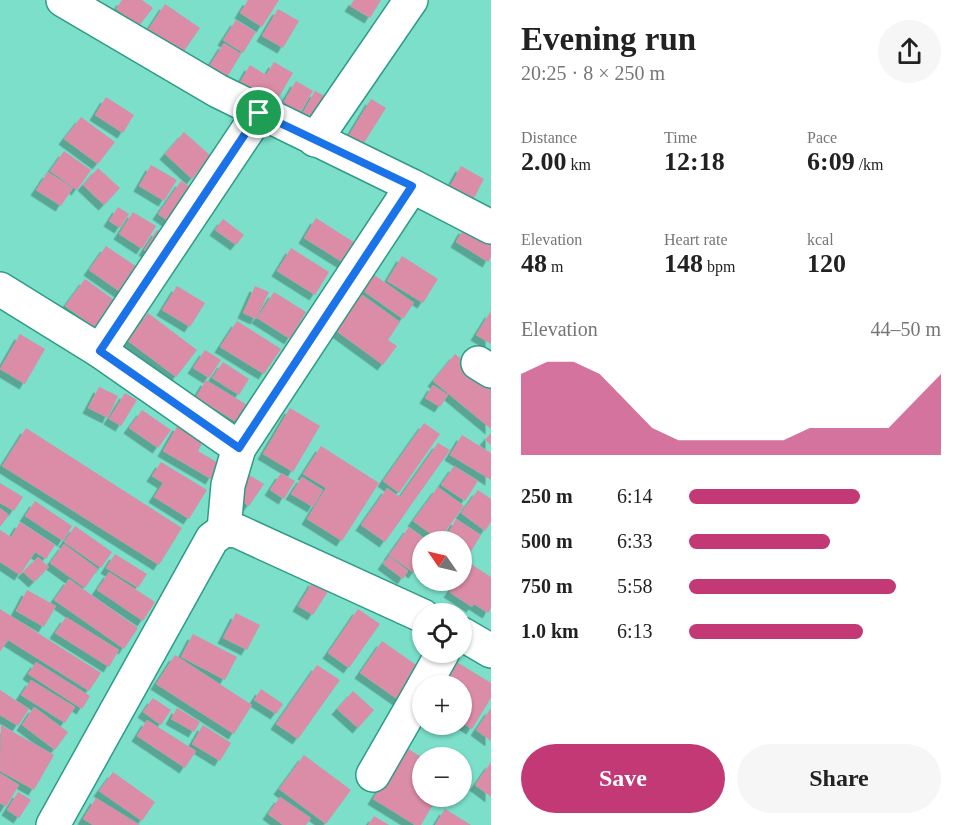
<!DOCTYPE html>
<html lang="en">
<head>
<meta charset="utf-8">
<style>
  body { margin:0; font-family:Georgia,serif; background:#f6f6f6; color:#222; height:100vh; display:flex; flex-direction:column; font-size:22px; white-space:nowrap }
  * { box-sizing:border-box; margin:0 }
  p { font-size:20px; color:#767676 }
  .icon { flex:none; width:33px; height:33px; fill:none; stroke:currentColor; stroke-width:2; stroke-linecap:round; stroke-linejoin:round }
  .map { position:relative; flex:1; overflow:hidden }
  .panel { display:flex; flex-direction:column; background:#fff; width:480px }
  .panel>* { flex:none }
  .needle { width:39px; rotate:304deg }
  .fabs { position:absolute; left:412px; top:531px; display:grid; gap:12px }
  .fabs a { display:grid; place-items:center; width:60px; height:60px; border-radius:50%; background:#fff; box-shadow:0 2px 4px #0004; font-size:30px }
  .pin { position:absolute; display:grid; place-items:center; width:51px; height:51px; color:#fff; margin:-26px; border:3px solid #fff; border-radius:50%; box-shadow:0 2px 6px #0007 }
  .round { display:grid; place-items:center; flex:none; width:63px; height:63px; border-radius:32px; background:#f6f6f6 }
  .overview { display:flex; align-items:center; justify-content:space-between; height:102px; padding:0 30px }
  h1 { font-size:33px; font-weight:700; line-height:45px }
  .stats { display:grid; grid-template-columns:repeat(3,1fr); gap:9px; height:102px; padding:6px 30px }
  .stats div { display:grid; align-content:center }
  .stats b { font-size:26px; font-weight:700 }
  .stats small { font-size:16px; font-weight:400 }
  .stats p { font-size:16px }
  .chart { height:168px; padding:12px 30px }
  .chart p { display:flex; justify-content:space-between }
  .chart svg { width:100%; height:108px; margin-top:6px; fill:#c23976; opacity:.7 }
  .cta { display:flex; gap:12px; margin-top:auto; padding:12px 30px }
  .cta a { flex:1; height:69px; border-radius:36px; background:#c23976; color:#fff; font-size:24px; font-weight:700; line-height:69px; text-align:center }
  .cta a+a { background:#f6f6f6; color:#222 }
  ul { padding:0 30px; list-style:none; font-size:20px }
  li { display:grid; grid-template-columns:96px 72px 1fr; align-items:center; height:45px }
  li i { height:15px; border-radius:8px; background:#c23976 }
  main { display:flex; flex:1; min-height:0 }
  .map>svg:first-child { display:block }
</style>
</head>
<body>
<main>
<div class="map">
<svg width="491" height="825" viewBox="0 0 491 825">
  <defs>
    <filter id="shadow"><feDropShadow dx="-5.5" dy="5.5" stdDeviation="0" flood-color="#0004"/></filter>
  </defs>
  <rect width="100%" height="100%" fill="#7bdfc9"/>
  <!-- building -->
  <g fill="#db8da7" filter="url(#shadow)">
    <path d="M122,0H142L153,8L139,26L116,9Z"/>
    <path d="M248,0H279L262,27L240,13Z"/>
    <path d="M354,0H381L370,18L350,6Z"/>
    <path d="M165,4L200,28L182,54L148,30Z"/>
    <path d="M278,9L299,21L283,48L262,36Z"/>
    <path d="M236,20L256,32L243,53L223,40Z"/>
    <path d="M224,43L241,54L226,79L208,68Z"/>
    <path d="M274,62L293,73L273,107L238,86L250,65L266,75Z"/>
    <path d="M296,81L313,91L296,120L279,110Z"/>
    <path d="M315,91L336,102L318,134L297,123Z"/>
    <path d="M106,97L134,115L123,133L95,115Z"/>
    <path d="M371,99L386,108L362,146L348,137Z"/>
    <path d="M81,117L115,142L98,164L64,139Z"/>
    <path d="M184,132L211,156L192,179L165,154Z"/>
    <path d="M64,151L91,170L77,190L50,171Z"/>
    <path d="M151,165L177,180L164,201L139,186Z"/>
    <path d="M461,166L484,179L473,200L449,188Z"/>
    <path d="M98,168L120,188L104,205L83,185Z"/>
    <path d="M48,172L73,188L61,206L36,190Z"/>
    <path d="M181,181L196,191L172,224L158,214Z"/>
    <path d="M118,207L129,214L120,228L109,221Z"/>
    <path d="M133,212L156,226L142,249L119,234Z"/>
    <path d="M316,218L363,248L350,267L304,238Z"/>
    <path d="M223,219L244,235L236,245L215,230Z"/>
    <path d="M464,228L491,245V257L488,262L456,242Z"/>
    <path d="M157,230L171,239L158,259L144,250Z"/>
    <path d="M106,246L140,269L123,294L89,270Z"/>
    <path d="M291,248L329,272L315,295L277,271Z"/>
    <path d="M402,256L438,279L423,303L387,281Z"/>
    <path d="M373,274L414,303L403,319L362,290Z"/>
    <path d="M85,279L124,307L104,334L65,306Z"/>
    <path d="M177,286L205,303L190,327L162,310Z"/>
    <path d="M255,286L269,292L256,319L243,313Z"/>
    <path d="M274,292L306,312L290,339L257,318Z"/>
    <path d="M361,294L400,322L388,340L397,346L383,365L335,330Z"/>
    <path d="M491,311V344L476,335Z"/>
    <path d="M148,313L197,350L176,377L128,341Z"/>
    <path d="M237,321L281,349L264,374L220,347Z"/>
    <path d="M20,334L45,349L25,384L0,369Z"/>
    <path d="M205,350L221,360L209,378L193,368Z"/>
    <path d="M455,354L491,383V429L433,381Z"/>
    <path d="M223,362L249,379L239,395L212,378Z"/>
    <path d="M206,380L252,408L241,425L196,397Z"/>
    <path d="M433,385L448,395L440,407L425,398Z"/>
    <path d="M99,387L118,396L108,418L88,408Z"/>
    <path d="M125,393L137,400L121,426L109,419Z"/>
    <path d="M290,408L320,426L293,472L263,454Z"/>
    <path d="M142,410L171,430L158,448L129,428Z"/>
    <path d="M424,423L440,434L399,493L383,481Z"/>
    <path d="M178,425L204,440L198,451L220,464L211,479L163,451Z"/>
    <path d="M26,428L182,528L159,565L2,466Z"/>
    <path d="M491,433V445L485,440Z"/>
    <path d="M462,435L491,453V480L450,455Z"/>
    <path d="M438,443L450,450L385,542L361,525L387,488L400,497Z"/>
    <path d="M321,446L379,483L342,541L307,519L326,488L303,474Z"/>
    <path d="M161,462L207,490L189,519L154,497L163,483L152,476Z"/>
    <path d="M454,466L478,481L465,501L441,485Z"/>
    <path d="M244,472L264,484L249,506L230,494Z"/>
    <path d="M281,473L295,481L284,499L270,490Z"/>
    <path d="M302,477L323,490L313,507L291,494Z"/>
    <path d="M0,483L23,497L14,511L0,503Z"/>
    <path d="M438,487L464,506L439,540L413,521Z"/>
    <path d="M478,490L491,499V522L485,531L461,513Z"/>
    <path d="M35,501L72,526L63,541L25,516Z"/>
    <path d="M0,508L9,515L0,527Z"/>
    <path d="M456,519L481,535L462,566V542H443Z"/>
    <path d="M20,522L55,545L46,559L35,552L20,575L0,562V530L11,537Z"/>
    <path d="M75,526L112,552L101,568L64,542Z"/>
    <path d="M409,527L429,542H423V560L414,573L389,555Z"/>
    <path d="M64,544L98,569L85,588L50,563Z"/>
    <path d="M115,554L147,574L138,588L106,568Z"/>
    <path d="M389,556L408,571L403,579L383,564Z"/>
    <path d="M38,557L49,567L34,582L23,572Z"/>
    <path d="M468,562L491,577V608L488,613L474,604L472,607L449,592L457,580H462V572Z"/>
    <path d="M109,572L155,602L143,621L97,590Z"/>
    <path d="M69,579L138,628L124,649L54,600Z"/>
    <path d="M314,580L329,590L313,615L298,606Z"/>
    <path d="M27,590L56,606L44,627L16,611Z"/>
    <path d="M0,609L101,673L89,691L8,640L0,652Z"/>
    <path d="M358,609L380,624L349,668L328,653Z"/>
    <path d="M236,613L260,625L247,650L223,638Z"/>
    <path d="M66,617L119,650L109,667L55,633Z"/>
    <path d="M193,634L237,657L225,680L181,657Z"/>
    <path d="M382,641L422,669L400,701L360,673Z"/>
    <path d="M175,655L252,705L234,734L156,684Z"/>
    <path d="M455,661L491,683V698L472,729L462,723V686H440Z"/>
    <path d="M36,662L90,696L82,709L28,674Z"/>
    <path d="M317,665L340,680L298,739L276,724Z"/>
    <path d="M31,680L75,707L65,723L21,695Z"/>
    <path d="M261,689L283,704L276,714L254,700Z"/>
    <path d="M0,690L29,709L18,726L0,715Z"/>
    <path d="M353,691L374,710L358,728L337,709Z"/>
    <path d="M153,698L171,710L161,725L143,712Z"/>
    <path d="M34,707L68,732L55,750L22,725Z"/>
    <path d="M177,708L200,722L194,732L171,719Z"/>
    <path d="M491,708V741L476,730Z"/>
    <path d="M147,720L196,751L185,768L137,736Z"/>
    <path d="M1,725L54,755L34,790L0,771Z"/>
    <path d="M203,725L231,743L220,761L192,744Z"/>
    <path d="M405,747L423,758V796H438L421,825H415L373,799Z"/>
    <path d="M304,755L351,790L326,824L279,789Z"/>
    <path d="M491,762V797L475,785Z"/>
    <path d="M113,772L155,802L142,821L99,791Z"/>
    <path d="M0,773L19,785L6,807L0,803Z"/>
    <path d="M18,792L31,800L19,818L7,810Z"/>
    <path d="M280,797L311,818L306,825H283L268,814Z"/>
    <path d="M96,798L140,825H93L83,819Z"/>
    <path d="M445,809L471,825H435Z"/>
    <path d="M374,816L389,825H368Z"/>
  </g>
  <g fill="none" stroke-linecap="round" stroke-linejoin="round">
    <defs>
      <g id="minor">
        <path d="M63,0L218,91L412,186L491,227"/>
        <path d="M315,140L411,0"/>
        <path d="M0,289L100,351L239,448"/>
        <path d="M100,351L259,113"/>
        <path d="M478,363L491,371"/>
        <path d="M224,530L228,485L239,448L412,186"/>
        <path d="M462,634L491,651"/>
        <path d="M424,686L443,652"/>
        <path d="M373,775L423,688"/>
        <path d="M53,825L212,539L224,530L237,531L423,616"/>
      </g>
    </defs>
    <!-- minor casing -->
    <use href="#minor" stroke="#2f9b87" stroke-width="36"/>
    <!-- minor -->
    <use href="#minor" stroke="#fff" stroke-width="33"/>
  </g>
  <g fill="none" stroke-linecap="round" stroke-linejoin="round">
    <defs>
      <path id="route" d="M259,113L412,186L239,448L100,351Z"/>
    </defs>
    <!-- route casing -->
    <use href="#route" stroke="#fff" stroke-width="12"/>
    <!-- route -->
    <use href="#route" stroke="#1a73e8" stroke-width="8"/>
  </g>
</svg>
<div class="fabs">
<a><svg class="needle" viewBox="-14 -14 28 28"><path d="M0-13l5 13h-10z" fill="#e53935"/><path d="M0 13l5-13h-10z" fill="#767676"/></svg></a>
<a><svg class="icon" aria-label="locate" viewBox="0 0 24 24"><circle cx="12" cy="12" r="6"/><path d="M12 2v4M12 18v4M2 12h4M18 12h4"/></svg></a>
<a>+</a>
<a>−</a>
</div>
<div class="pin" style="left:259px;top:113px;background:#1e9e55"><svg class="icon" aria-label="arrive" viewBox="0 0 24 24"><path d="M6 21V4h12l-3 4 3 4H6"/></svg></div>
</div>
<section class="panel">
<div class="overview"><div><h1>Evening run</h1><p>20:25 · 8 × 250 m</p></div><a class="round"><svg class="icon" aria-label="share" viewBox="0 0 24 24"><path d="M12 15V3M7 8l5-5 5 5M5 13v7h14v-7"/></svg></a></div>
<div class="stats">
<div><p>Distance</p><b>2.00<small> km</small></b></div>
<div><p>Time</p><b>12:18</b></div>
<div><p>Pace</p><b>6:09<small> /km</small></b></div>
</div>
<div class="stats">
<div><p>Elevation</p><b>48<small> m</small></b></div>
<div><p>Heart rate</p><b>148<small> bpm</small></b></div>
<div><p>kcal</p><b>120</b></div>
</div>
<div class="chart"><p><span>Elevation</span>44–50 m</p>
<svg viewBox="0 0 160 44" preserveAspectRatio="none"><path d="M0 44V11L10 6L20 6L30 11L40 22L50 33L60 38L70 38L80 38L90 38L100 38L110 33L120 33L130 33L140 33L150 22L160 11V44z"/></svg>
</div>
<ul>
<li><b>250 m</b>6:14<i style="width:68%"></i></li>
<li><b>500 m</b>6:33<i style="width:56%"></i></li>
<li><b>750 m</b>5:58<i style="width:82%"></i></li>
<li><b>1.0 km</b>6:13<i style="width:69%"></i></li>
</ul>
<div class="cta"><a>Save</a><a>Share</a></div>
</section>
</main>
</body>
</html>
